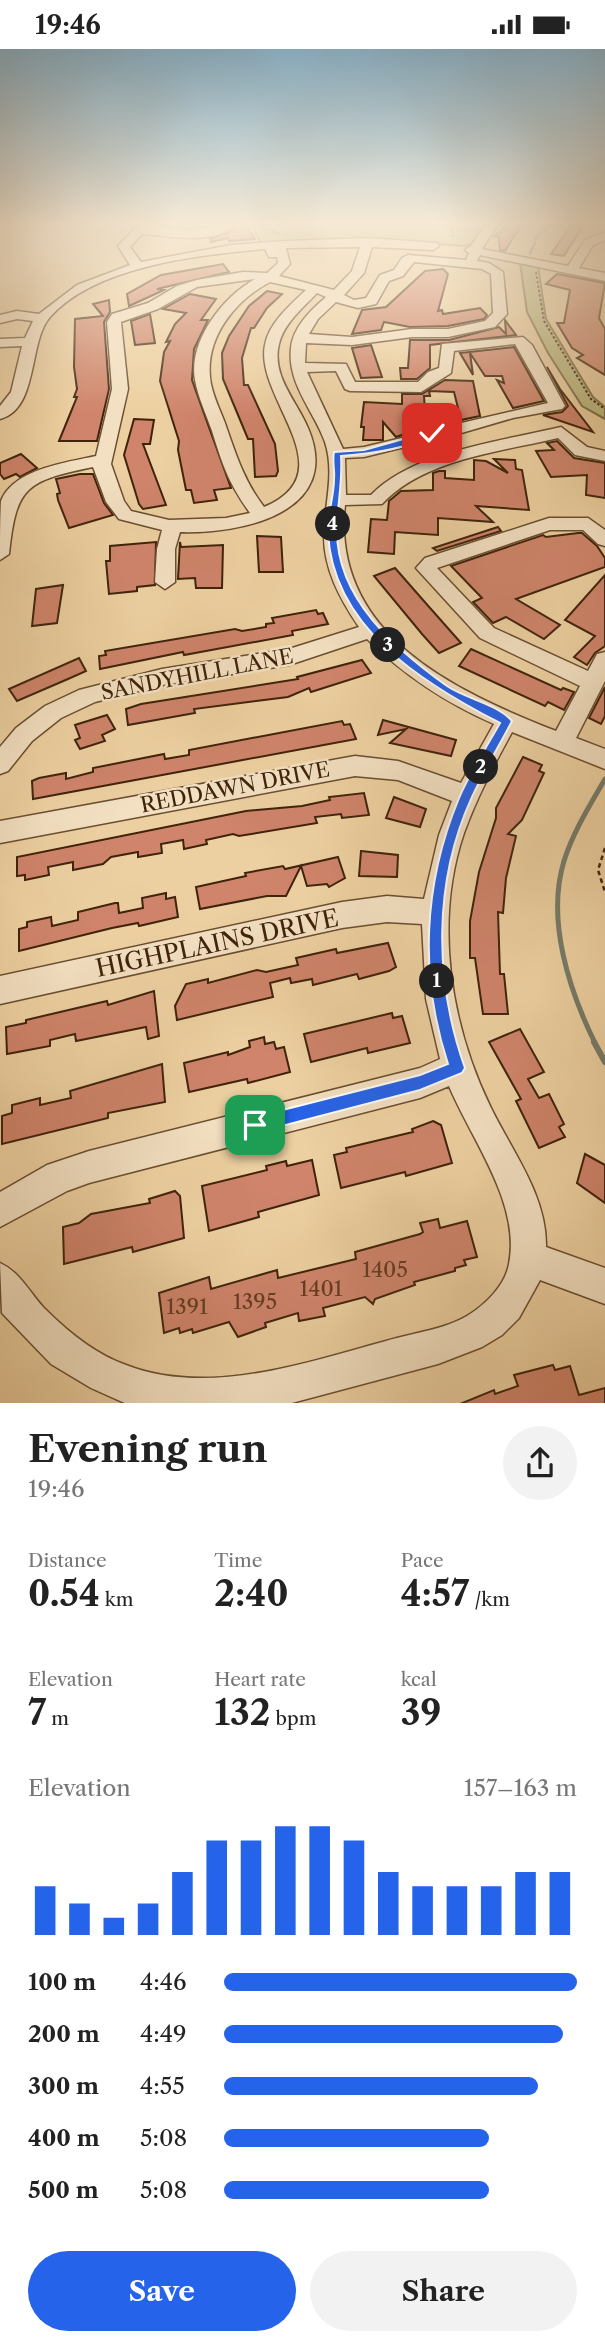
<!DOCTYPE html>
<html lang="en">
<head>
<meta charset="utf-8">
<style>
  body { margin:0; font-family:"Libre Caslon Text",serif; background:#f2f2f2; color:#222; height:100vh; display:flex; flex-direction:column; font-size:26px; white-space:nowrap }
  * { box-sizing:border-box; margin:0 }
  p { font-size:23px; color:#767676 }
  .icon { flex:none; width:38px; height:38px; fill:none; stroke:currentColor; stroke-width:2; stroke-linecap:round; stroke-linejoin:round }
  .map { position:relative; height:1354px; overflow:hidden }
  .sheet { display:flex; flex-direction:column; background:#fff; flex:1 }
  .sheet>* { flex:none }
  .pin { position:absolute; display:grid; place-items:center; width:60px; height:60px; color:#fff; margin:-30px; border-radius:14px; box-shadow:0 4px 10px #0006 }
  .km { position:absolute; width:35px; height:35px; margin:-18px; border-radius:50%; background:#222; color:#fff; font-size:19px; line-height:35px; text-align:center }
  .round { display:grid; place-items:center; flex:none; width:74px; height:74px; border-radius:37px; background:#f2f2f2 }
  .head { display:flex; align-items:center; justify-content:space-between; height:119px; padding:0 28px }
  h1 { font-size:38px; font-weight:800; line-height:52px }
  .figures { display:grid; grid-template-columns:repeat(3,1fr); gap:10px; height:119px; padding:7px 28px }
  .figures div { display:grid; align-content:center }
  .figures b { font-size:35px; font-weight:800 }
  .figures small { font-size:19px; font-weight:400 }
  .figures p { font-size:19px }
  .chart { height:196px; padding:14px 28px }
  .chart p { display:flex; justify-content:space-between }
  .chart svg { width:100%; height:126px; margin-top:7px; stroke:#2563eb; stroke-width:6 }
  .primary-button { display:flex; gap:14px; margin-top:auto; padding:14px 28px }
  .primary-button a { flex:1; height:80px; border-radius:42px; background:#2563eb; color:#fff; font-size:28px; font-weight:800; line-height:80px; text-align:center }
  .primary-button a+a { background:#f2f2f2; color:#222 }
  ul { padding:0 28px; list-style:none; font-size:23px }
  li { display:grid; grid-template-columns:112px 84px 1fr; align-items:center; height:52px }
  li i { height:18px; border-radius:9px; background:#2563eb }
  .status { display:flex; justify-content:space-between; align-items:center; height:49px; padding:0 35px; background:#fff; direction:ltr }
  .status svg { height:19px; fill:currentColor }
  .map>svg:first-child { display:block }
</style>
</head>
<body>
<div class="status"><b>19:46</b><svg viewBox="0 0 49 12"><path d="M0 12V9h3v3zM5 12V6h3v6zM10 12V3h3v9zM15 12V0h3v12zM26 1h20v11H26zM47 4h2v5h-2z"/></svg></div>
<div class="map">
<svg width="605" height="1355" viewBox="0 0 605 1355">
  <rect width="100%" height="100%" fill="#edd0a1"/>
  <filter id="stains"><feTurbulence type="fractalNoise" baseFrequency=".00286" numOctaves="4"/><feColorMatrix values="0 0 0 0 .2 0 0 0 0 .09 0 0 0 0 .02 0 0 0 .5 -.17"/></filter>
  <radialGradient id="worn" r=".72"><stop offset=".6" stop-color="#630" stop-opacity="0"/><stop offset="1" stop-color="#630" stop-opacity=".3"/></radialGradient>
  <!-- green -->
  <g fill="#bdba81" stroke="#7e6e46" stroke-width="2">
    <path d="M243,175H485L471,195L465,197L371,190L261,194L252,177Z"/>
    <path d="M520,214L538,217L546,270L593,348L605,358V370L582,357L548,304L527,263Z"/>
  </g>
  <g fill="none" stroke-linecap="round" stroke-linejoin="round">
    <!-- stream-far2 -->
    <path stroke="#767b6a" stroke-width="2.5" d="M530,205L537,188L552,175"/>
    <!-- stream-far1 -->
    <path stroke="#767b6a" stroke-width="5" d="M595,994C569,941 546,871 564,812C573,783 590,756 605,730"/>
    <!-- stream -->
    <path stroke="#767b6a" stroke-width="6" d="M594,993L605,1013"/>
  </g>
  <!-- building -->
  <g fill="#cf846b" stroke="#3f230b" stroke-width="2">
    <path d="M238,175H245L255,190L229,192L228,189L211,193L210,190L228,184Z"/>
    <path d="M511,175H522L505,202L500,201L499,188L494,187Z"/>
    <path d="M572,175L583,177L564,207L551,205Z"/>
    <path d="M223,215L229,223L157,240L164,241L129,257L127,245L161,226Z"/>
    <path d="M443,220L448,225L438,262L442,261L443,265L480,259L487,266L484,270L448,277L410,278L384,273L381,281L352,285L362,261L386,258L425,222Z"/>
    <path d="M557,225L605,234L599,269L605,280V326L577,309L583,306L572,299L557,274H564L570,241L546,235Z"/>
    <path d="M267,242L282,245L267,259L254,279H251L242,309L244,336H248L275,395L278,422L276,427L255,428L253,390H248L223,330L222,304L229,287L249,257Z"/>
    <path d="M190,245L216,250L201,271H208L194,300L192,331L231,439L214,441L217,451L194,454L191,441H186L178,401L179,392L160,332L164,303L170,292L166,293L175,275L186,264L163,260Z"/>
    <path d="M109,251L110,263L104,273L109,340L97,392H59L77,348H74L77,340L74,318L75,270L103,267L93,255Z"/>
    <path d="M150,265L155,294L135,296L131,272Z"/>
    <path d="M505,271L516,286L430,296V319L417,330H401L400,319H408L410,291H449L499,278L506,285Z"/>
    <path d="M371,296L382,328L361,329L352,299Z"/>
    <path d="M514,298L544,352L513,359L497,331L504,334L502,327H485L470,304L473,326L460,304Z"/>
    <path d="M547,318L560,340L593,383L543,366L562,363L568,357Z"/>
    <path d="M445,331L473,332L480,367L461,371L454,343L429,342L430,347H424L426,378L396,388L383,373V391H363L364,378H361L364,353L402,355V345H422Z"/>
    <path d="M134,370L154,371L150,395H143L166,456L143,460L139,455L124,406Z"/>
    <path d="M557,392L574,409L605,414V449L586,446L587,426L551,428L536,402L554,401L547,394Z"/>
    <path d="M21,405L37,419L20,428L16,425L4,430L0,425V414Z"/>
    <path d="M494,410L515,411L516,420L522,421L529,461L476,457L493,473L438,469V486L395,483L394,505L368,503L371,470L387,471L389,452L401,442L433,441V424L439,422H445V429L474,431V411L486,412L508,424Z"/>
    <path d="M80,425H93L104,454L113,466L69,479L58,451L57,445L60,444L56,430Z"/>
    <path d="M498,478L501,482L437,502L433,499Z"/>
    <path d="M578,484H582L597,497L605,509V518L516,550L560,576L544,590L506,568L493,574L473,553L482,549L451,517L543,486L546,488Z"/>
    <path d="M257,487L281,488L283,523H259Z"/>
    <path d="M156,493L155,536L137,538V542L109,545L106,512H110V497Z"/>
    <path d="M180,493L181,498L223,496L222,539H196L195,529L178,530Z"/>
    <path d="M395,519L423,551L461,594L439,604L422,585L374,527Z"/>
    <path d="M605,526V597L595,604L587,616L574,608L595,587L565,571Z"/>
    <path d="M63,536L57,574L32,577L36,540Z"/>
    <path d="M316,561L318,565L323,564L328,575L292,582L293,586L184,606L183,603L100,620L99,607L106,606L105,602L235,580L242,582L266,578V575L274,574L272,569Z"/>
    <path d="M471,600L561,641L563,639L574,643L564,661L548,653L545,657L459,617Z"/>
    <path d="M79,609L86,622L68,630L17,652L9,640Z"/>
    <path d="M362,611L371,624L311,643L309,639L288,648L194,660L195,664L128,676L126,660L141,655L298,630L297,628Z"/>
    <path d="M605,638V667L601,675L589,669Z"/>
    <path d="M107,666L115,680L102,686L105,692L80,700L75,691L80,689L75,676Z"/>
    <path d="M383,671L456,691L451,707L390,694L406,680L378,686Z"/>
    <path d="M342,672L344,676L350,675L356,690L33,750L32,732L39,729L66,724V730L93,723V719L164,705L165,710L189,706V701Z"/>
    <path d="M523,708L542,716L539,722L544,724L522,771L508,785L516,787L506,829L503,864L498,863L500,925H504L508,965H483L475,909H470V872L479,823L496,769V759Z"/>
    <path d="M364,744L369,766L342,769L341,765L315,768L317,774L239,787L233,785L206,791L207,795L184,800L183,791L161,795L162,804L138,808V803L111,808L103,815L73,821V813L48,818L49,826L25,831V826L17,827V808L246,762L302,757L330,751L329,748Z"/>
    <path d="M394,748L426,760L420,778L386,769Z"/>
    <path d="M361,802L398,806L397,828L359,827Z"/>
    <path d="M338,808L345,829L329,838L327,835L307,837L301,817L286,847H267L200,860L196,838L246,827L245,824L283,817L285,820Z"/>
    <path d="M166,844V850L175,848L178,868L139,877L138,874L112,879L19,902V880L27,878V873L51,868L52,877L78,871V863L115,854H118L119,864L143,859L142,849Z"/>
    <path d="M388,894L396,918L389,922L359,930L357,925L313,936L312,930L291,934L290,929L270,934L273,948L177,971L175,957L186,935L208,930V934L257,921L266,923L298,916L296,909L336,900L337,904Z"/>
    <path d="M154,942L159,987L148,990L146,978L76,992L75,985L50,991V997L7,1005L6,978L26,974V971L107,952L108,956Z"/>
    <path d="M392,964L393,969L402,967L410,994L368,1004L367,999L311,1013L304,985Z"/>
    <path d="M520,980L544,1023L528,1030L539,1049L549,1045L564,1075L559,1078L565,1088L539,1099L516,1052L521,1050L489,993Z"/>
    <path d="M264,988L265,995L274,993L276,1000L284,998L290,1023L248,1034L247,1030L189,1043L184,1014L228,1003V1006L250,998L249,992Z"/>
    <path d="M162,1015L165,1053L108,1064V1069L2,1095V1067L12,1064V1056L40,1049V1056L71,1049L70,1042Z"/>
    <path d="M433,1072L441,1076L452,1114L406,1127L405,1123L341,1139L334,1106L347,1103L346,1099L413,1083L412,1080Z"/>
    <path d="M585,1105L605,1116V1154L577,1134Z"/>
    <path d="M312,1111L319,1146L258,1163L259,1168L209,1182L202,1137L267,1121L266,1117L286,1112L287,1117Z"/>
    <path d="M175,1142L180,1147L184,1189L133,1203L132,1198L64,1215L63,1178L79,1174L91,1165L150,1154L149,1150Z"/>
    <path d="M438,1170L440,1179L467,1172L477,1208L464,1211L466,1216L455,1219V1222L414,1233L415,1236L375,1250L373,1255L365,1248L323,1259L325,1267L299,1272L298,1264L265,1274L266,1278L238,1288L229,1273L193,1284L192,1280L180,1284L179,1279L164,1284L159,1244L209,1228L211,1240L277,1221L278,1229L356,1210L355,1203L420,1185L423,1183L420,1174Z"/>
    <path d="M553,1316L555,1321L570,1317L579,1346L605,1339V1355H460L494,1341L495,1345L518,1337L514,1326Z"/>
  </g>
  <g fill="none" stroke-linecap="round" stroke-linejoin="round">
    <defs>
      <path id="minor" d="M139,175L187,181L236,175C214,197 170,187 142,185L130,198L141,213L231,196L287,192L367,189L437,194L439,197L433,201L372,198L364,224L344,246L354,251L366,249L380,226L394,221L402,209L408,206L466,211L469,204L465,201L471,197L486,175H498L482,200L568,217L585,191L605,183V191L593,196L579,219L605,224V232L480,206L477,212L489,214L503,223L507,265L495,278L448,288H412L352,296L306,294L305,314L346,315L355,333H418L428,323L439,319L442,295L523,288L532,296L565,357L562,360L513,369L458,385L442,386L425,393L364,408L345,409L346,446H371C413,402 503,392 561,378L587,398L605,402V412L575,406L558,389C500,403 424,410 382,455L345,456C331,585 454,642 556,682L580,637L480,589L416,519L425,509L549,469H588L605,481V497L598,495L583,481H550L437,519L494,579L588,622L597,605L605,603V632L576,689L605,700V720L512,683C494,716 477,748 464,784C434,872 450,974 490,1057C511,1101 547,1146 546,1198L605,1219V1255L540,1231L519,1269L502,1286L482,1298L438,1315L288,1355H127L91,1339L51,1315L2,1264L0,1214C20,1223 29,1243 44,1259C67,1282 95,1305 126,1316C207,1348 306,1314 386,1292C412,1284 443,1281 467,1267C485,1256 505,1237 509,1215C521,1154 472,1092 449,1037L420,1049L89,1134L67,1142L0,1178V1143L47,1116L89,1102L420,1019L440,1010L426,950L422,875L387,873L342,879L0,955V927L342,853L387,847L424,850L439,786L452,752L398,731L355,727L0,794V772L355,707L398,712L461,734L494,675C446,654 405,627 367,590L289,616L162,636L95,653L61,669L32,692L8,722L0,725V698L16,679L45,657L79,641L162,620L289,600L359,578C340,550 323,519 324,484C325,453 335,424 325,393C314,362 287,335 291,299C293,278 311,261 326,248L317,244C303,259 284,274 279,295C271,327 297,352 308,379C344,464 241,485 180,483L175,500V533L165,540L155,533L157,500L162,481L119,470L106,453L93,418C27,432 16,436 9,505L0,511C0,494 0,468 1,452C13,420 68,413 96,407L112,340L107,273L112,265L148,254L177,237L197,231L243,223L267,224L278,214L277,208H269L265,200C201,206 96,216 50,268C28,293 39,360 0,370V357L11,343L22,297L0,298V290L25,289L33,272L17,270L0,274V266L17,262L39,265L77,236L130,216L118,197ZM360,198L352,222L334,241L279,227L290,215L286,199ZM414,213L482,220L491,225L493,264L485,272L448,280H412L352,288L309,285L318,270L336,253L358,259L376,255L389,232L403,227ZM255,230C223,248 188,292 195,331C198,348 206,365 212,382C223,417 228,433 250,464L226,469L169,471L131,462L124,452L111,415L128,340L121,273L158,260L197,238ZM270,233L306,241C290,256 269,274 265,296C254,349 348,423 264,458C245,433 237,409 227,380C222,364 211,345 210,328C206,287 236,251 270,233ZM515,295L548,354L457,375L439,376L414,386L364,398L343,400L307,323L336,322L345,340L350,342L421,343L451,324L454,302Z"/>
    </defs>
    <!-- minor casing -->
    <use href="#minor" stroke="#6a4e30" stroke-width="3"/>
    <!-- path-far1 -->
    <g stroke="#3f230b" stroke-width="2" stroke-dasharray="2.5 2" stroke-linecap="butt">
      <path d="M256,175L279,185"/>
      <path d="M447,175L453,182V188"/>
      <path d="M536,223L544,272L591,350L605,360"/>
    </g>
    <!-- path -->
    <path stroke="#3f230b" stroke-width="2.5" stroke-dasharray="4.5 3.5" stroke-linecap="butt" d="M605,799L598,821L605,843"/>
    <!-- minor -->
    <use href="#minor" fill="#f3e0c2" fill-rule="evenodd"/>
  </g>
  <!-- sky -->
  <linearGradient id="sky" x2="0" y2="1"><stop stop-color="#89b5cf"/><stop offset="0.48" stop-color="#f7ead5"/><stop offset="1" stop-color="#f7ead5" stop-opacity="0"/></linearGradient>
  <rect width="605" height="364" fill="url(#sky)"/>
  <!-- route -->
  <path fill="#2563eb" stroke="#fff" stroke-width="2" d="M432,382L435,386C407,399 372,405 341,407C343,433 337,456 337,482C337,551 396,600 447,637C466,650 498,655 512,672C499,697 484,722 472,748C433,833 434,932 465,1019L462,1024L420,1041L255,1084L247,1076L255,1068L420,1026L448,1015C419,927 423,835 459,749C470,723 486,699 500,674C424,635 332,579 328,483C327,466 334,448 334,430C335,421 332,412 334,403L364,401Z"/>
  <g text-anchor="middle" dominant-baseline="central" stroke-width="5" stroke-linejoin="round" paint-order="stroke">
    <!-- street labels -->
    <g font-size="21" fill="#3f230b" stroke="#f3e0c2">
      <text transform="translate(197 625) rotate(-11)">SANDYHILL LANE</text>
      <text transform="translate(235 738) rotate(-11)">REDDAWN DRIVE</text>
    </g>
    <!-- near-number labels -->
    <g font-size="21" fill="#633b23">
      <text x="385" y="1220">1405</text>
      <text x="321" y="1239">1401</text>
      <text x="255" y="1252">1395</text>
      <text x="187" y="1257">1391</text>
    </g>
    <!-- near-street labels -->
    <g font-size="24" fill="#3f230b" stroke="#f3e0c2">
      <text transform="translate(217 894) rotate(-12)">HIGHPLAINS DRIVE</text>
    </g>
  </g>
  <rect width="100%" height="100%" filter="url(#stains)"/>
  <rect width="100%" height="100%" fill="url(#worn)"/>
</svg>
<div class="pin" style="left:255px;top:1076px;background:#1e9e55"><svg class="icon" aria-label="arrive" viewBox="0 0 24 24"><path d="M6 21V4h12l-3 4 3 4H6"/></svg></div>
<div class="pin" style="left:432px;top:384px;background:#d93025"><svg class="icon" aria-label="check" viewBox="0 0 24 24"><path d="M5 12l5 5 9-10"/></svg></div>
<b class="km" style="left:437px;top:932px">1</b>
<b class="km" style="left:481px;top:718px">2</b>
<b class="km" style="left:388px;top:596px">3</b>
<b class="km" style="left:333px;top:475px">4</b>
</div>
<section class="sheet">
<div class="head"><div><h1>Evening run</h1><p>19:46</p></div><a class="round"><svg class="icon" aria-label="share" viewBox="0 0 24 24"><path d="M12 15V3M7 8l5-5 5 5M5 13v7h14v-7"/></svg></a></div>
<div class="figures">
<div><p>Distance</p><b>0.54<small> km</small></b></div>
<div><p>Time</p><b>2:40</b></div>
<div><p>Pace</p><b>4:57<small> /km</small></b></div>
</div>
<div class="figures">
<div><p>Elevation</p><b>7<small> m</small></b></div>
<div><p>Heart rate</p><b>132<small> bpm</small></b></div>
<div><p>kcal</p><b>39</b></div>
</div>
<div class="chart"><p><span>Elevation</span>157–163 m</p>
<svg viewBox="0 0 160 44" preserveAspectRatio="none"><path d="M5 44V27M15 44V33M25 44V38M35 44V33M45 44V22M55 44V11M65 44V11M75 44V6M85 44V6M95 44V11M105 44V22M115 44V27M125 44V27M135 44V27M145 44V22M155 44V22"/></svg>
</div>
<ul>
<li><b>100 m</b>4:46<i style="width:100%"></i></li>
<li><b>200 m</b>4:49<i style="width:96%"></i></li>
<li><b>300 m</b>4:55<i style="width:89%"></i></li>
<li><b>400 m</b>5:08<i style="width:75%"></i></li>
<li><b>500 m</b>5:08<i style="width:75%"></i></li>
</ul>
<div class="primary-button"><a>Save</a><a>Share</a></div>
</section>
</body>
</html>
